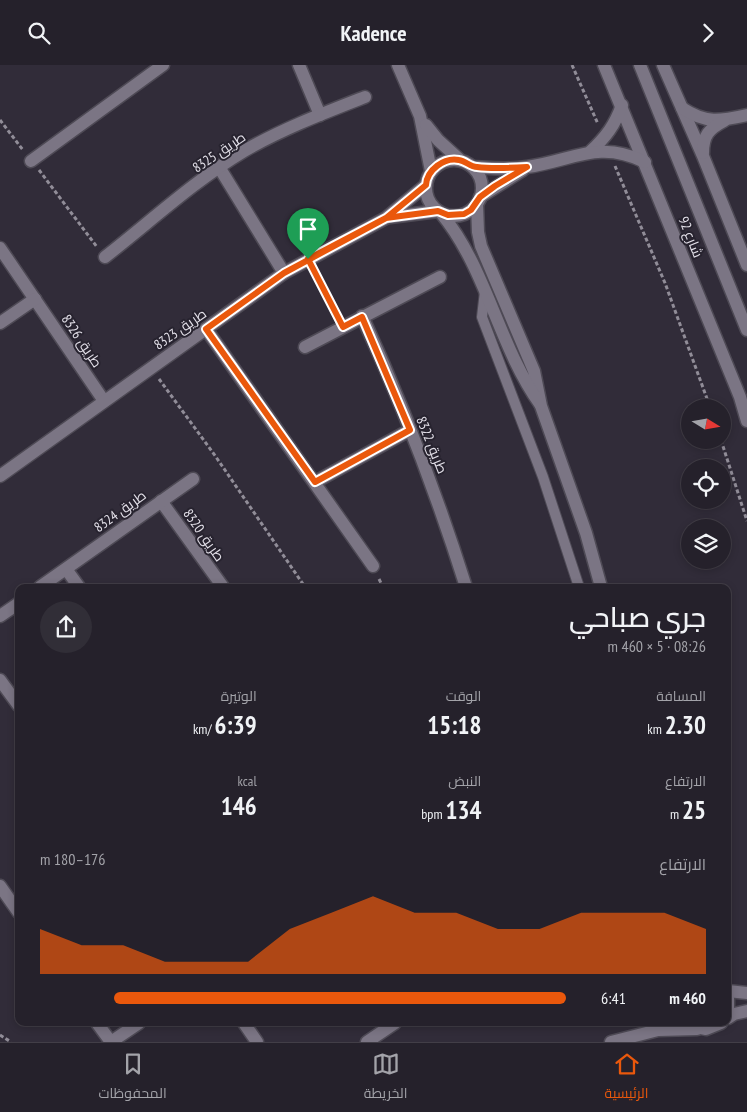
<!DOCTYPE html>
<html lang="ar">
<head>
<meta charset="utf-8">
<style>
  body { margin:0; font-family:"PT Sans Narrow",Cairo,sans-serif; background:#312e37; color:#f1f3f6; direction:rtl; height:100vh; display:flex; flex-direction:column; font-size:19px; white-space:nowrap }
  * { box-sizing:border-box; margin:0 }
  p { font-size:16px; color:#a3a3a9 }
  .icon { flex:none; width:28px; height:28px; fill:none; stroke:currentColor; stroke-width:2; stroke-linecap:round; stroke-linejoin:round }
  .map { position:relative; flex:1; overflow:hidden; direction:ltr }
  .side { position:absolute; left:15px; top:519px; width:716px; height:442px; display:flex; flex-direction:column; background:#25212b; border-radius:10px; box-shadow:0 2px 8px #0003,0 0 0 1px #423e47; direction:rtl }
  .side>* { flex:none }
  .needle { width:32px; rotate:101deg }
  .controls { position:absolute; left:681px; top:334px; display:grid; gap:10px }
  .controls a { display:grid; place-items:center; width:50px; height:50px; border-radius:50%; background:#25212b; box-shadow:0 2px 8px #0003,0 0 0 1px #423e47; font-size:25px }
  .pin { position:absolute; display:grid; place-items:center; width:42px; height:42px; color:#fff; margin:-51px -21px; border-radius:50% 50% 50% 0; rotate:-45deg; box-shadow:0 0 5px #0007 }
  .pin .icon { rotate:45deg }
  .round { display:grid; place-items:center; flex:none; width:52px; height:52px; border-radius:26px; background:#312e37 }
  .summary { display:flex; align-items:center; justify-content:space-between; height:85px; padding:0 25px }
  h1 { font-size:28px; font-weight:600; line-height:38px }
  .stats { display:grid; grid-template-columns:repeat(3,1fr); gap:8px; height:85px; padding:5px 25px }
  .stats div { display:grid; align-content:center }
  .stats b { font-size:25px; font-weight:600 }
  .stats small { font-size:14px; font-weight:400 }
  .stats p { font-size:14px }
  .chart { height:140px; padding:10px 25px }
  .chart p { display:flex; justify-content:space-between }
  .chart svg { width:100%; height:90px; margin-top:5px; fill:#ea580c; opacity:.7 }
  ul { padding:0 25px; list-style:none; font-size:16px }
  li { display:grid; grid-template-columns:80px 60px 1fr; align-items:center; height:38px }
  li i { height:12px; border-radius:6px; background:#ea580c }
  header { display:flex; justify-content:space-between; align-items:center; height:65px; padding:0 25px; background:#25212b; font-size:22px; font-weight:600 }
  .tab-bar { display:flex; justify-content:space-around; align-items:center; height:70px; border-top:1px solid #423e47; background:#25212b; font-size:14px; color:#a3a3a9 }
  .tab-bar a { display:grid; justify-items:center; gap:2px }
  .tab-bar .on { color:#ea580c }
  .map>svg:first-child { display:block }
</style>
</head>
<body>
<header><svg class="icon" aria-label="forward" viewBox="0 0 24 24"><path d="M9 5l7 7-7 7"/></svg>Kadence<svg class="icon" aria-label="search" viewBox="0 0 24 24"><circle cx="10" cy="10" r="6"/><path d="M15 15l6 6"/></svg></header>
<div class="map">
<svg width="747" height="977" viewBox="0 0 747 977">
  <rect width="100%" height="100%" fill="#312c39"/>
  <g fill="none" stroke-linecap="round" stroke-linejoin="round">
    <defs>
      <path id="lane" d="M485,226L482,252L543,412L579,522"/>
      <g id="street">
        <path d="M299,0L320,50"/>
        <path d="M398,0L420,51L431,106"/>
        <path d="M604,0L740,332L747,356"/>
        <path d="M640,0L747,265"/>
        <path d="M663,0L703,91L747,200"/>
        <path d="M682,43C706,59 720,56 747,50"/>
        <path d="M426,60L438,75L460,95"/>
        <path d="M590,87C606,72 615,60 622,40"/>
        <path d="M703,88C703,70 709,64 724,56"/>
        <circle cx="454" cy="123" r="28"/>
        <path d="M31,96L163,0"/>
        <path d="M219,102L284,208"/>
        <path d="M473,102C491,103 509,105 527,102C572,96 598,74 645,97"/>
        <path d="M480,132L523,105"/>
        <path d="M477,139L478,167L481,181L534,306L541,341L586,468L601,522"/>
        <path d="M441,148C487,204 498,280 540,339"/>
        <path d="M390,152L438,146"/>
        <path d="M0,183L104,336"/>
        <path d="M105,192C150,157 194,116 244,86C282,64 324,48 365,32"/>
        <path d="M362,251C403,340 437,430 466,522"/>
        <path d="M0,258L35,234"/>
        <path d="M206,264L373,501"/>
        <path d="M305,282L440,212"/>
        <path d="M0,411L284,208L386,153L426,120"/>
        <path d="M315,417L410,365"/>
        <path d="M161,436L223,522"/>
        <path d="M66,504L79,522"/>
        <path d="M40,522L193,414"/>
        <path d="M0,551L19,538"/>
        <path d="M0,615L19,641"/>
        <path d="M0,821L19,848"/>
        <path d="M728,926L747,928"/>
        <path d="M728,933V945"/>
        <path d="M728,953L734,949L747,946"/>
        <path d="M97,958L111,977"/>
        <path d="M244,958L257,977"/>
        <path d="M691,961L706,964L721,958"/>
        <path d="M111,977L139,958"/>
        <path d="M367,977L395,958"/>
        <path d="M611,977L658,965L697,964"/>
      </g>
    </defs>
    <!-- lane casing -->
    <use href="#lane" stroke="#4e4a55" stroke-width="12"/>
    <!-- street casing -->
    <use href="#street" stroke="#4e4a55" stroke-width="15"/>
    <!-- path -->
    <g stroke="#918d98" stroke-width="3" stroke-dasharray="4 2.5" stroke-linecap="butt">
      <path d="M572,0L598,59"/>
      <path d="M0,55L23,85"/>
      <path d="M615,101L665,218L710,342"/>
      <path d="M39,105L97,182"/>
      <path d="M315,208L338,251"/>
      <path d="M159,314L216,392L305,522"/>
      <path d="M721,375L747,456"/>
      <path d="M379,514L383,522"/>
      <path d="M0,970L11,977"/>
    </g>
    <!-- lane -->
    <use href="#lane" stroke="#7b7584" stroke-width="10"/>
    <!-- street -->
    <use href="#street" stroke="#7b7584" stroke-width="12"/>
  </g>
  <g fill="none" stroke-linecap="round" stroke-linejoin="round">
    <defs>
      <path id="route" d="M308,194L343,262L362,252L410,365L315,417L206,264L284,208L386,153L438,146L448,150L464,149L471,145L480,132L495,121L527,102C510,103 493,104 477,102C470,102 466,96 459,95C444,92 427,105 426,120L386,153L308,194"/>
    </defs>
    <!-- route casing -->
    <use href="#route" stroke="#fff" stroke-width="10"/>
    <!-- route -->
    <use href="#route" stroke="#ea580c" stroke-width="6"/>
  </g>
  <g text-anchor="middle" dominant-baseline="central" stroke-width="4" stroke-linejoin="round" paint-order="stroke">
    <!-- street labels -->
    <g font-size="14" fill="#e4e1ea" stroke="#27232f">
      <text transform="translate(219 87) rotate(-34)">طريق 8325</text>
      <text transform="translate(691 172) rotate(68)">شارع 92</text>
      <text transform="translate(180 264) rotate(-35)">طريق 8323</text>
      <text transform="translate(82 276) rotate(56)">طريق 8326</text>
      <text transform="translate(432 380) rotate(68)">طريق 8322</text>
      <text transform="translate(120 446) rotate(-36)">طريق 8324</text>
      <text transform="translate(204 470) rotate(55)">طريق 8320</text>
    </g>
  </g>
</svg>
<div class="controls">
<a><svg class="needle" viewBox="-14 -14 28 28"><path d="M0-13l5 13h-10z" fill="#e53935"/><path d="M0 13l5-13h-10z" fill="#a3a3a9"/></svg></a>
<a><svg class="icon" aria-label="locate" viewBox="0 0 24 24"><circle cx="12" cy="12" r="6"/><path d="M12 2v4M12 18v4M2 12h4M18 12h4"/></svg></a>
<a><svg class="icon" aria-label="layers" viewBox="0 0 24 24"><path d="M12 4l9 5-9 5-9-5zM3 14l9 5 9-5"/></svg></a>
</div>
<div class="pin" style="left:308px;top:194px;background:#1e9e55"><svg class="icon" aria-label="arrive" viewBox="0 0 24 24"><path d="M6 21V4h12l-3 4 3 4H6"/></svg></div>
<section class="side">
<div class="summary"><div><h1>جري صباحي</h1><p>08:26 · 5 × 460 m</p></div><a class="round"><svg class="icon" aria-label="share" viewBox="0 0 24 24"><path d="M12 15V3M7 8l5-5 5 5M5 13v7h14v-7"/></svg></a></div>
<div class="stats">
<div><p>المسافة</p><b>2.30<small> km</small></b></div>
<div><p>الوقت</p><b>15:18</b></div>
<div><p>الوتيرة</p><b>6:39<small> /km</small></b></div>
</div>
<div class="stats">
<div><p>الارتفاع</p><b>25<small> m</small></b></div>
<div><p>النبض</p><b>134<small> bpm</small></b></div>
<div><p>kcal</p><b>146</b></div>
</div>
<div class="chart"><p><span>الارتفاع</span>176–180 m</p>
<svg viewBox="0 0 160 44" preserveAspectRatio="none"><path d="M0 44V22L10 30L20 30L30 38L40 38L50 38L60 22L70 14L80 6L90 14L100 14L110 22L120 22L130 14L140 14L150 14L160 22V44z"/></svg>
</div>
<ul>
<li><b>460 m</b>6:41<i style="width:86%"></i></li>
</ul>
</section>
</div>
<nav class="tab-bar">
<a class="on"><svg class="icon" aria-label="home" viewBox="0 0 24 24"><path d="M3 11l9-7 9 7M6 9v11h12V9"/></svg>الرئيسية</a>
<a><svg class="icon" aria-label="map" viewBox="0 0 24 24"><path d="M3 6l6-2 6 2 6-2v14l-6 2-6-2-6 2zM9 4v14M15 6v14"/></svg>الخريطة</a>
<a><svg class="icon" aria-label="saved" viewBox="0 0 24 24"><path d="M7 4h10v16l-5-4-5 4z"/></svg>المحفوظات</a>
</nav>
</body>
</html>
